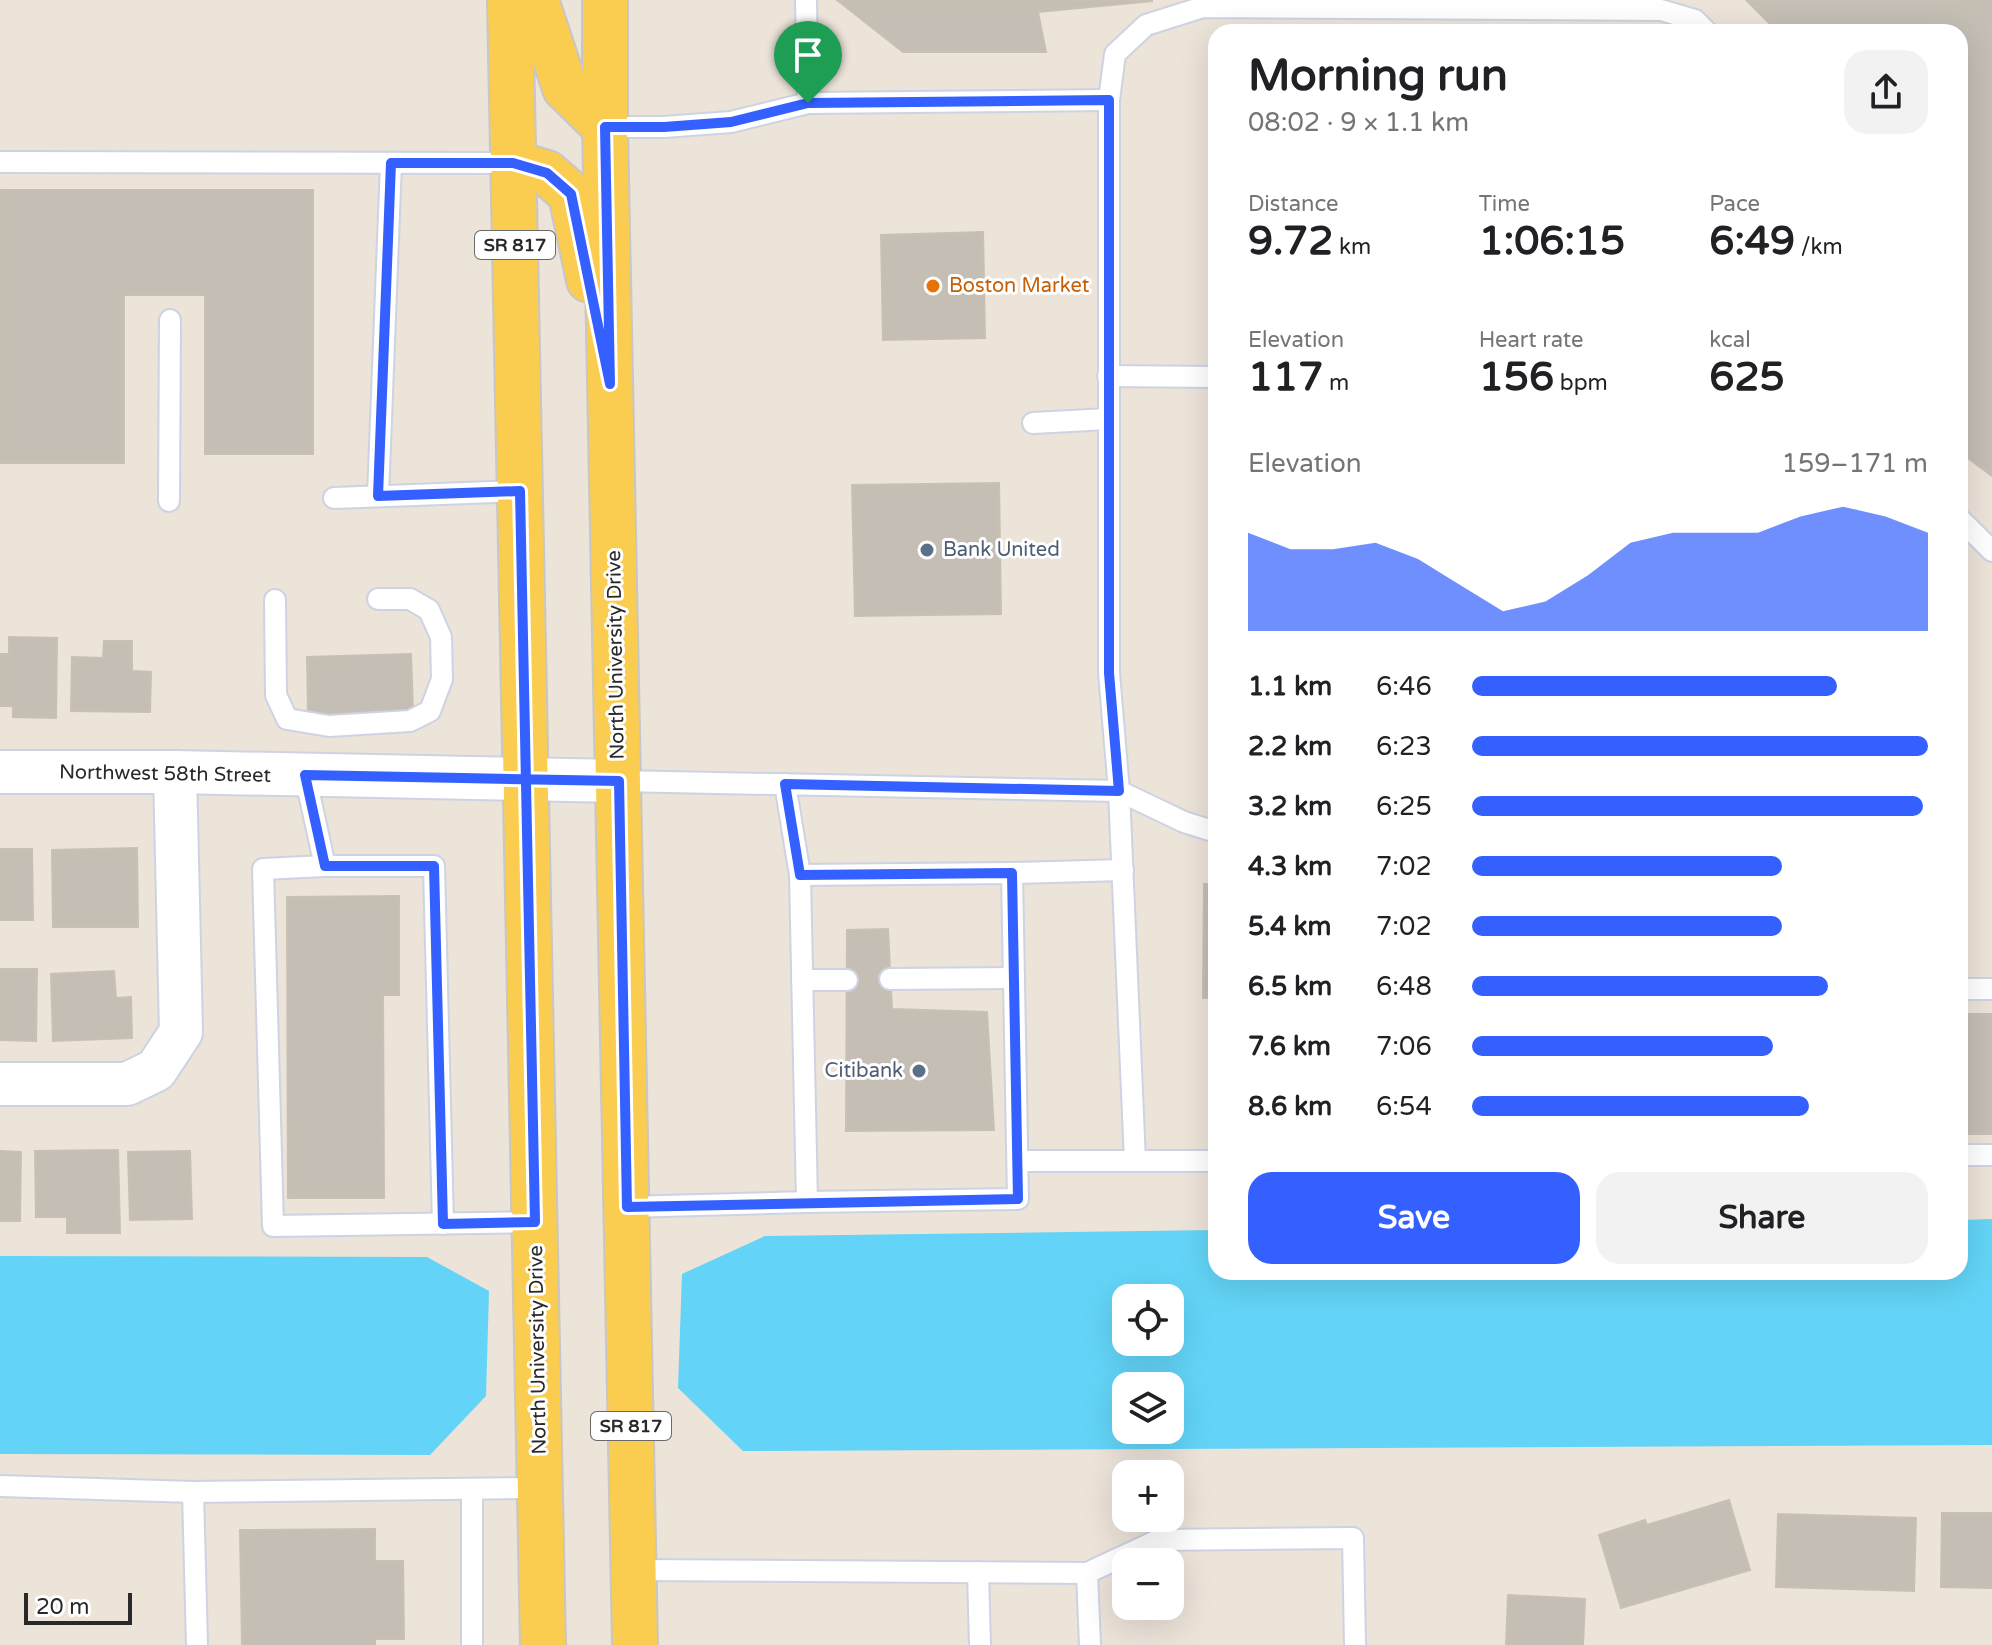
<!DOCTYPE html>
<html lang="en">
<head>
<meta charset="utf-8">
<style>
  body { margin:0; font-family:"Varela Round",sans-serif; background:#f2f2f2; color:#202124; height:100vh; display:flex; flex-direction:column; font-size:30px; white-space:nowrap }
  * { box-sizing:border-box; margin:0 }
  p { font-size:26px; color:#757577 }
  .icon { flex:none; width:44px; height:44px; fill:none; stroke:currentColor; stroke-width:2; stroke-linecap:round; stroke-linejoin:round }
  .map { position:relative; flex:1; overflow:hidden }
  .drawer { position:absolute; left:1208px; top:24px; width:760px; height:1256px; display:flex; flex-direction:column; background:#fff; border-radius:24px; box-shadow:0 8px 32px #0002 }
  .drawer>* { flex:none }
  .controls { position:absolute; left:1112px; top:1284px; display:grid; gap:16px }
  .controls a { display:grid; place-items:center; width:72px; height:72px; border-radius:16px; background:#fff; box-shadow:0 8px 32px #0002; font-size:40px }
  .scale { position:absolute; left:24px; bottom:20px; width:108px; box-sizing:border-box; padding-left:8px; border:4px solid #292929; border-top:0; font-size:22px; line-height:28px; white-space:nowrap; color:#292929; -webkit-text-stroke:6px #fff; paint-order:stroke }
  .pin { position:absolute; display:grid; place-items:center; width:68px; height:68px; color:#fff; margin:-82px -34px; border-radius:50% 50% 50% 0; rotate:-45deg; box-shadow:0 0 8px #0007 }
  .pin .icon { rotate:45deg }
  .round { display:grid; place-items:center; flex:none; width:84px; height:84px; border-radius:24px; background:#f2f2f2 }
  .head { display:flex; align-items:center; justify-content:space-between; height:136px; padding:0 40px }
  h1 { font-size:44px; font-weight:700; line-height:60px }
  .metrics { display:grid; grid-template-columns:repeat(3,1fr); gap:12px; height:136px; padding:8px 40px }
  .metrics div { display:grid; align-content:center }
  .metrics b { font-size:40px; font-weight:700 }
  .metrics small { font-size:22px; font-weight:400 }
  .metrics p { font-size:22px }
  .chart { height:224px; padding:16px 40px }
  .chart p { display:flex; justify-content:space-between }
  .chart svg { width:100%; height:144px; margin-top:8px; fill:#3360ff; opacity:.7 }
  .primary-button { display:flex; gap:16px; margin-top:auto; padding:16px 40px }
  .primary-button a { flex:1; height:92px; border-radius:24px; background:#3360ff; color:#fff; font-size:32px; font-weight:700; line-height:92px; text-align:center }
  .primary-button a+a { background:#f2f2f2; color:#202124 }
  ul { padding:0 40px; list-style:none; font-size:26px }
  li { display:grid; grid-template-columns:128px 96px 1fr; align-items:center; height:60px }
  li i { height:20px; border-radius:10px; background:#3360ff }
  .map>svg:first-child { display:block }
</style>
</head>
<body>
<div class="map">
<svg width="1992" height="1645" viewBox="0 0 1992 1645">
  <rect width="100%" height="100%" fill="#ece3d9"/>
  <!-- water -->
  <g fill="#63d4f7" fill-rule="evenodd">
    <path d="M1992,1219V1445L743,1451L678,1388L682,1274L765,1236L1216,1230V1272H1960V1220ZM1126,1298H1170V1342H1126ZM1126,1386H1170V1430H1126Z"/>
    <path d="M0,1256L427,1257L489,1291L486,1396L430,1455L0,1454Z"/>
  </g>
  <!-- building -->
  <g fill="#c4beb5" stroke="#c8c0b3" stroke-width="2">
    <path d="M837,0H1152V1L1038,12L1046,52H903Z"/>
    <path d="M1746,0H1992V476L1961,453L1960,32H1778Z"/>
    <path d="M0,190H313V454H205V295H124V463H0Z"/>
    <path d="M983,232L985,338L883,340L881,235Z"/>
    <path d="M999,483L1001,614L855,616L852,485Z"/>
    <path d="M9,637L57,638L56,718L13,717V706H0V654H9Z"/>
    <path d="M104,641H132V671L151,672L150,712L71,711L72,657L103,658Z"/>
    <path d="M411,654L413,711L308,714L307,657Z"/>
    <path d="M137,848L138,927H53L52,850Z"/>
    <path d="M0,849H32L33,920H0Z"/>
    <path d="M1204,884H1216V998H1203Z"/>
    <path d="M399,896V995H383L384,1198H288L287,897Z"/>
    <path d="M888,929L892,1009L987,1012L994,1130L846,1131L847,930Z"/>
    <path d="M0,969H37L36,1041L0,1040Z"/>
    <path d="M114,971L116,998L131,997L132,1038L53,1041L51,974Z"/>
    <rect x="1960" y="1014" width="32" height="120"/>
    <path d="M118,1150L120,1233H67V1217H36L35,1151Z"/>
    <path d="M0,1151L21,1152L20,1221H0Z"/>
    <path d="M190,1151L192,1219L130,1220L128,1152Z"/>
    <path d="M1729,1500L1750,1570L1621,1608L1599,1535L1645,1520L1647,1525Z"/>
    <path d="M1942,1513H1992V1588L1941,1587Z"/>
    <path d="M1778,1514L1916,1518L1914,1591L1776,1587Z"/>
    <path d="M375,1529V1561H403L404,1639H375V1645H242L240,1530Z"/>
    <path d="M1508,1595L1585,1599L1583,1645H1506Z"/>
  </g>
  <g fill="none" stroke-linecap="round" stroke-linejoin="round">
    <defs>
      <g id="service">
        <path d="M806,0L808,103"/>
        <path d="M605,127H664L731,122L808,103L1109,100"/>
        <path d="M0,162L513,163"/>
        <path d="M1108,376L1216,377"/>
        <path d="M1033,423L1108,419"/>
        <path d="M378,496L391,163"/>
        <path d="M334,498L520,491"/>
        <path d="M169,501L170,320"/>
        <path d="M1960,519L1992,551"/>
        <path d="M275,600L276,695L287,719L329,726L410,721L430,711L442,679L441,637L429,610L410,599H378"/>
        <path d="M305,775L325,866L263,869L273,1226L535,1222"/>
        <path d="M619,781L1119,791L1135,1161"/>
        <path d="M785,784L800,875L1012,873L1018,1199L807,1202"/>
        <path d="M1216,832L1184,822L1119,791L1109,673V100L1115,54L1146,25L1203,7L1661,10L1695,20L1707,32"/>
        <path d="M325,866H434L443,1224"/>
        <path d="M1012,873L1123,870"/>
        <path d="M890,979L1014,978"/>
        <path d="M802,980H847"/>
        <path d="M1960,989H1992"/>
        <path d="M1960,1155H1992"/>
        <path d="M1019,1161H1216"/>
        <path d="M627,1207L807,1202L800,875"/>
        <path d="M0,1486L193,1492"/>
        <path d="M472,1489V1645"/>
        <path d="M634,1570L1087,1573L1158,1540L1353,1538L1355,1645"/>
        <path d="M978,1572L980,1645"/>
        <path d="M1087,1573L1090,1645"/>
        <path d="M197,1645L193,1492L540,1488"/>
      </g>
      <g id="minor">
        <path d="M0,772H175L619,781"/>
        <path d="M0,1084H127L156,1070L181,1032L175,772"/>
      </g>
      <g id="primary">
        <path d="M510,0L543,1645"/>
        <path d="M536,0L565,88L605,127"/>
        <path d="M605,0V127L635,1645"/>
        <path d="M513,163L547,173L571,194L589,280"/>
      </g>
    </defs>
    <!-- service casing -->
    <use href="#service" stroke="#ced3e3" stroke-width="24"/>
    <!-- minor casing -->
    <use href="#minor" stroke="#ced3e3" stroke-width="46"/>
    <!-- primary casing -->
    <use href="#primary" stroke="#c7c7c7" stroke-width="48"/>
    <!-- service -->
    <use href="#service" stroke="#fff" stroke-width="20"/>
    <!-- minor -->
    <use href="#minor" stroke="#fff" stroke-width="42"/>
    <!-- primary -->
    <use href="#primary" stroke="#facd50" stroke-width="44"/>
  </g>
  <g fill="none" stroke-linecap="round" stroke-linejoin="round">
    <defs>
      <path id="route" d="M808,103L731,122L664,127H605L610,384L571,194L547,173L513,163H391L378,496L520,491L535,1222L443,1224L434,866H325L305,775C410,777 514,779 619,781L627,1207L1018,1199L1012,873L800,875L785,784L1119,791L1109,673V100L808,103"/>
    </defs>
    <!-- route casing -->
    <use href="#route" stroke="#fff" stroke-width="16"/>
    <!-- route -->
    <use href="#route" stroke="#3360ff" stroke-width="10"/>
  </g>
  <!-- markers -->
  <circle fill="#e8710a" stroke="#fff" stroke-width="3" cx="933" cy="286" r="8"/>
  <g fill="#5c6f8a" stroke="#fff" stroke-width="3">
    <circle cx="927" cy="550" r="8"/>
    <circle cx="919" cy="1071" r="8"/>
  </g>
  <g text-anchor="middle" dominant-baseline="central" stroke-width="6" stroke-linejoin="round" paint-order="stroke">
    <!-- shield labels -->
    <g fill="#fff" stroke="#696969" stroke-width="2">
      <rect x="475" y="231" width="80" height="28" rx="6"/>
      <rect x="591" y="1412" width="80" height="28" rx="6"/>
    </g>
    <g font-size="18" font-weight="bold" fill="#292929">
      <text x="515" y="245">SR 817</text>
      <text x="631" y="1426">SR 817</text>
    </g>
    <!-- food labels -->
    <g font-size="20" fill="#c56008" stroke="#fff" text-anchor="start">
      <text x="949" y="286">Boston Market</text>
    </g>
    <!-- service labels -->
    <g font-size="20" fill="#4e5e75" stroke="#fff" text-anchor="start">
      <text x="943" y="550">Bank United</text>
      <text x="903" y="1071" text-anchor="end">Citibank</text>
    </g>
    <!-- street labels -->
    <g font-size="20" fill="#292929" stroke="#fff">
      <text transform="translate(616 655) rotate(-91)">North University Drive</text>
      <text transform="translate(165 774) rotate(1)">Northwest 58th Street</text>
      <text transform="translate(538 1350) rotate(-91)">North University Drive</text>
    </g>
  </g>
</svg>
<div class="controls">
<a><svg class="icon" aria-label="locate" viewBox="0 0 24 24"><circle cx="12" cy="12" r="6"/><path d="M12 2v4M12 18v4M2 12h4M18 12h4"/></svg></a>
<a><svg class="icon" aria-label="layers" viewBox="0 0 24 24"><path d="M12 4l9 5-9 5-9-5zM3 14l9 5 9-5"/></svg></a>
<a>+</a>
<a>−</a>
</div>
<div class="scale">20 m</div>
<div class="pin" style="left:808px;top:103px;background:#1e9e55"><svg class="icon" aria-label="arrive" viewBox="0 0 24 24"><path d="M6 21V4h12l-3 4 3 4H6"/></svg></div>
<section class="drawer">
<div class="head"><div><h1>Morning run</h1><p>08:02 · 9 × 1.1 km</p></div><a class="round"><svg class="icon" aria-label="share" viewBox="0 0 24 24"><path d="M12 15V3M7 8l5-5 5 5M5 13v7h14v-7"/></svg></a></div>
<div class="metrics">
<div><p>Distance</p><b>9.72<small> km</small></b></div>
<div><p>Time</p><b>1:06:15</b></div>
<div><p>Pace</p><b>6:49<small> /km</small></b></div>
</div>
<div class="metrics">
<div><p>Elevation</p><b>117<small> m</small></b></div>
<div><p>Heart rate</p><b>156<small> bpm</small></b></div>
<div><p>kcal</p><b>625</b></div>
</div>
<div class="chart"><p><span>Elevation</span>159–171 m</p>
<svg viewBox="0 0 160 44" preserveAspectRatio="none"><path d="M0 44V14L10 19L20 19L30 17L40 22L50 30L60 38L70 35L80 27L90 17L100 14L110 14L120 14L130 9L140 6L150 9L160 14V44z"/></svg>
</div>
<ul>
<li><b>1.1 km</b>6:46<i style="width:80%"></i></li>
<li><b>2.2 km</b>6:23<i style="width:100%"></i></li>
<li><b>3.2 km</b>6:25<i style="width:99%"></i></li>
<li><b>4.3 km</b>7:02<i style="width:68%"></i></li>
<li><b>5.4 km</b>7:02<i style="width:68%"></i></li>
<li><b>6.5 km</b>6:48<i style="width:78%"></i></li>
<li><b>7.6 km</b>7:06<i style="width:66%"></i></li>
<li><b>8.6 km</b>6:54<i style="width:74%"></i></li>
</ul>
<div class="primary-button"><a>Save</a><a>Share</a></div>
</section>
</div>
</body>
</html>
